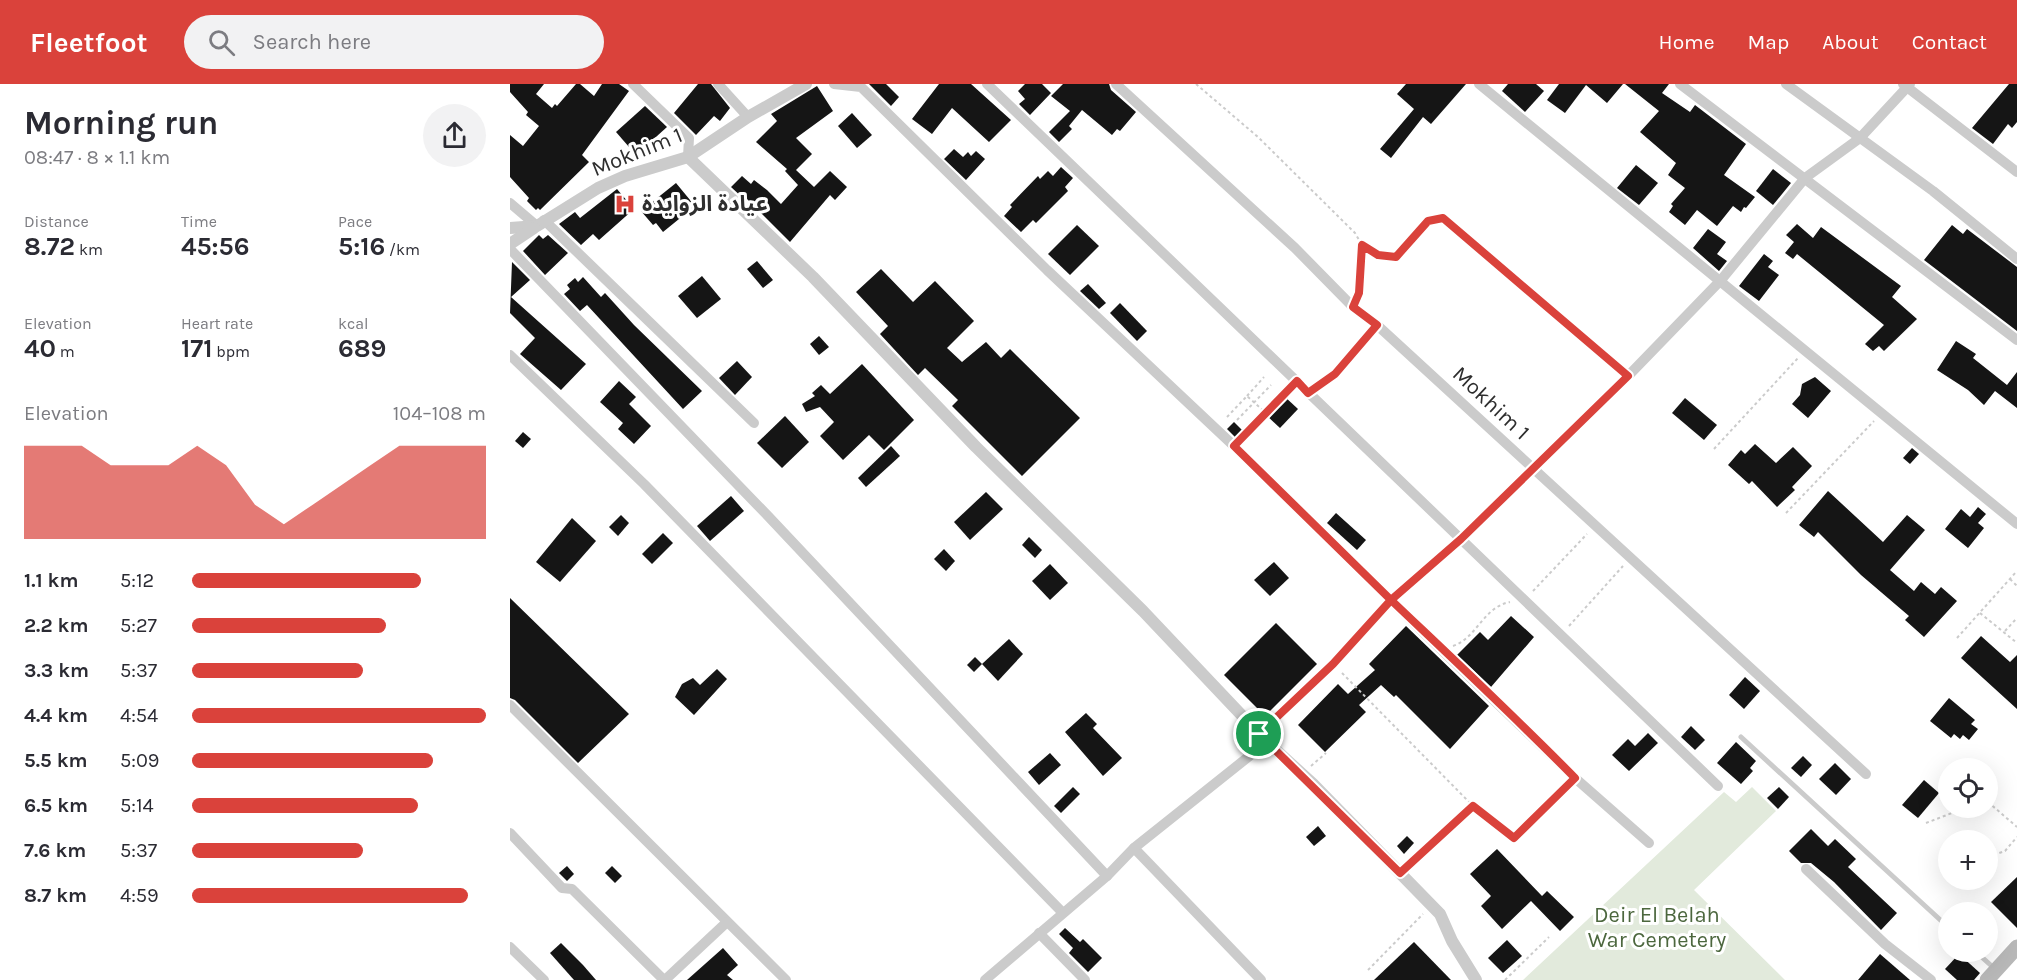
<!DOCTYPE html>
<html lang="en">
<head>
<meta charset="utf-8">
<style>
  body { margin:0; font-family:Karla,"Noto Sans Arabic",sans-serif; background:#f2f2f3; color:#2b2b33; height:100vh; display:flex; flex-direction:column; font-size:22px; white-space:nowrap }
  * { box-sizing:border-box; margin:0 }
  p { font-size:20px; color:#7c7c81 }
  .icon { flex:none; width:33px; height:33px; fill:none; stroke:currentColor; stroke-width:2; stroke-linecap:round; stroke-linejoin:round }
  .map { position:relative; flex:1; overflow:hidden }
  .drawer { display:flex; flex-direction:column; background:#fff; width:510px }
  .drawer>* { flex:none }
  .controls { position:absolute; left:1428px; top:674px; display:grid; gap:12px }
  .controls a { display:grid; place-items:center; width:60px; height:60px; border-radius:50%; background:#fff; box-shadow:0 6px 24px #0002; font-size:30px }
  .pin { position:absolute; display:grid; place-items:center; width:51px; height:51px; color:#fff; margin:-26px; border:3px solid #fff; border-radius:50%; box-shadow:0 2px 6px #0007 }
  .round { display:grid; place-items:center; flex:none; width:63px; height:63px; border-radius:32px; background:#f2f2f3 }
  .headline { display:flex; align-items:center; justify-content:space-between; height:102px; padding:0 24px }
  h1 { font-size:33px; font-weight:700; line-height:45px }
  .metrics { display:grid; grid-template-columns:repeat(3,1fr); gap:9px; height:102px; padding:6px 24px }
  .metrics div { display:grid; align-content:center }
  .metrics b { font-size:26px; font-weight:700 }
  .metrics small { font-size:16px; font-weight:400 }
  .metrics p { font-size:16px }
  .chart { height:168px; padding:12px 24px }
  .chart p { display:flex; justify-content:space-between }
  .chart svg { width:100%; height:108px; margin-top:6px; fill:#da423b; opacity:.7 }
  ul { padding:0 24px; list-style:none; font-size:20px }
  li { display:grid; grid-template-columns:96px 72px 1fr; align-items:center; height:45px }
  li i { height:15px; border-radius:8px; background:#da423b }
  header { display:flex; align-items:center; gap:36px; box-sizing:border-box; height:84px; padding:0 30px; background:#da423b; color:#fff }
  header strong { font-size:28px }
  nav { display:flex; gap:33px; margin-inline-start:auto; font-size:21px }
  .search { width:420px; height:54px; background:#f2f2f3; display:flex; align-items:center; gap:15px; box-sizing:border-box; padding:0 21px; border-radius:33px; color:#7c7c81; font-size:22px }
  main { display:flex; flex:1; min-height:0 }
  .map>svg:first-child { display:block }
</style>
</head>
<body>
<header>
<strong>Fleetfoot</strong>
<div class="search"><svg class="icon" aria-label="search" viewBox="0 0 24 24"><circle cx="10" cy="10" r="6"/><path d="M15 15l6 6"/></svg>Search here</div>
<nav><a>Home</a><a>Map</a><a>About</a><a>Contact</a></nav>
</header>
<main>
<section class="drawer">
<div class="headline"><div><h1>Morning run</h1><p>08:47 · 8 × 1.1 km</p></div><a class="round"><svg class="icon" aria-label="share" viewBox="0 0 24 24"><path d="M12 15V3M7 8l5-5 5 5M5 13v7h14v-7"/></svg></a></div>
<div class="metrics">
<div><p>Distance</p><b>8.72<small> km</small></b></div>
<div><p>Time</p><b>45:56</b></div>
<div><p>Pace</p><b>5:16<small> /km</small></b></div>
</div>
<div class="metrics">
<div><p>Elevation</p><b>40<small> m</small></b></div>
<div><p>Heart rate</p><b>171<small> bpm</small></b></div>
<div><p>kcal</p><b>689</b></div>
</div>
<div class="chart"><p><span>Elevation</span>104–108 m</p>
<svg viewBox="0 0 160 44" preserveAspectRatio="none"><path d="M0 44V6L10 6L20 6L30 14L40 14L50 14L60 6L70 14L80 30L90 38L100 30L110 22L120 14L130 6L140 6L150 6L160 6V44z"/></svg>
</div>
<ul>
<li><b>1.1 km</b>5:12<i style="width:78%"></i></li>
<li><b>2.2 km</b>5:27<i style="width:66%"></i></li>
<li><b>3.3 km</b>5:37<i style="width:58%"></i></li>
<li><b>4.4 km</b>4:54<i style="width:100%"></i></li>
<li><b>5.5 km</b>5:09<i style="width:82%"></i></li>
<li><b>6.5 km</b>5:14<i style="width:77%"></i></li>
<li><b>7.6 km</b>5:37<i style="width:58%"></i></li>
<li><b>8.7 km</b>4:59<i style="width:94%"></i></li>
</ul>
</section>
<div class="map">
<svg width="1507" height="896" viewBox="0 0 1507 896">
  <rect width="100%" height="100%" fill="#fff"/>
  <!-- green -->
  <path fill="#e2eadc" d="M1242,703L1266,727L1184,806L1275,896H1013L1214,708L1226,718Z"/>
  <!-- building -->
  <g fill="#151515">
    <path d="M0,0H34L26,10L42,24L45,20L47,22L66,0H70L84,12L92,0H109L119,7L72,71L79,78L30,126L28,124L26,126L17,117L19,114L0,93V51L13,62L29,42L16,31L18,28L0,8Z"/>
    <path d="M188,0H201L220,24L210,37L204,32L186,51L164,29Z"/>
    <path d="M359,0H376L389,13L381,22Z"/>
    <path d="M429,0H461L501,36L479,58L442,24L422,50L402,35Z"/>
    <path d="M515,0H532L541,9L520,31L509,20L515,15L508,7Z"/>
    <path d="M553,0H599L601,6L626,28L610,47L607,45L602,51L572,26L559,42L562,45L549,58L539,48L560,27L541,12Z"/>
    <path d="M896,0H956L921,40L913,33L881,74L870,65L904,25L887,10Z"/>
    <path d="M998,0H1026L1034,7L1015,28L992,7Z"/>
    <path d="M1049,0H1113L1097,19L1076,1L1055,29L1037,16Z"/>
    <path d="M1115,0H1159L1152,9L1180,28L1185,21L1236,60L1214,91L1245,113L1236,124L1234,123L1231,128L1223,122L1207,142L1187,126L1175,141L1159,128L1163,122L1161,120L1175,104L1158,91L1166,79L1130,48L1149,27Z"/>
    <path d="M1499,0H1507V38L1502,44L1498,40L1483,60L1462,44Z"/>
    <path d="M307,2L323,27L286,54L302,70L286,86L304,103L320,87L337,103L325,116L320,111L280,158L236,114L235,116L221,103L232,92L241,100L244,96L257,106L271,120L288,101L275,87L277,85L246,58L267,37L261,30Z"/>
    <path d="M135,22L157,43L126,71L106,48Z"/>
    <path d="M342,29L362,51L347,64L328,42Z"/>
    <path d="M444,65L453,73L458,68L461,72L466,67L475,75L456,96L434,75Z"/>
    <path d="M1126,81L1148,99L1129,121L1107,104Z"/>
    <path d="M551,83L563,94L555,103L558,107L526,139L523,136L511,148L494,132L502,123L500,121L528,92L530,95L538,87L543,92Z"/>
    <path d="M1263,85L1281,99L1263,121L1246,107Z"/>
    <path d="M166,99L185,122L153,148L146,139L143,141L131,127Z"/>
    <path d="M107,105L124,125L89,156L83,150L71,161L49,140L65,128L70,134Z"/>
    <path d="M1287,140L1303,154L1311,143L1391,202L1382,213L1407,235L1374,267L1369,262L1363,267L1355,260L1374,241L1287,170L1283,175L1275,169L1284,158L1276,151Z"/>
    <path d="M567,141L589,162L560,191L538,170Z"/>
    <path d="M1442,141L1453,150L1457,145L1507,183V247L1414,176Z"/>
    <path d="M1198,145L1216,158L1207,170L1217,177L1209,187L1183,164Z"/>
    <path d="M29,151L33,155L38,151L58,169L35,191L13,167Z"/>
    <path d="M1254,170L1263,177L1258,183L1269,191L1249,217L1229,202Z"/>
    <path d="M247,177L263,196L253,204L237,185Z"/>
    <path d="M2,178L20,196L1,213L76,280L51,306L10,270L25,254L0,229Z"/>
    <path d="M371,185L403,218L425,197L464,237L437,264L452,278L476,258L491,274L500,265L570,334L512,392L442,322L448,316L415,284L408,291L370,250L378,242L346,208Z"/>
    <path d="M192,192L211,215L187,234L168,212Z"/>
    <path d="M73,193L91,213L95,209L124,241L192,307L173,325L77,221L70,227L54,210L60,205L57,201L65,194L68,198Z"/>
    <path d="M578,200L596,219L589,225L570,207Z"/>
    <path d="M610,219L637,247L627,257L600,229Z"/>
    <path d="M309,252L319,263L309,271L300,260Z"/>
    <path d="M1446,257L1466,270L1463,274L1497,301L1507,288V324L1485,307L1474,321L1458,306L1427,286Z"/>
    <path d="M227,277L242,293L225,311L209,294Z"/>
    <path d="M352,280L404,336L374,366L359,351L333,376L310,352L324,338L310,323L296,328L292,320L305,312L302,309L311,301L320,310Z"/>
    <path d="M1305,293L1321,307L1298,334L1282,320L1290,311L1292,300Z"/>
    <path d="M109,297L126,313L119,320L141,342L124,360L108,345L113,339L90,318Z"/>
    <path d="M774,312L788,325L770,344L756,331Z"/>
    <path d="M1175,314L1207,341L1194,356L1162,329Z"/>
    <path d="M275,332L299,358L272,384L247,359Z"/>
    <path d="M724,338L735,349L728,356L717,345Z"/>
    <path d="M13,348L21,355L13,364L5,357Z"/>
    <path d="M1245,360L1266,379L1283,363L1302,382L1282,403L1285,406L1267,423L1242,397L1239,400L1218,381L1231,366L1235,370Z"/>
    <path d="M381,362L390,372L356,403L348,394Z"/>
    <path d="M1402,364L1409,370L1400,380L1393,374Z"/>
    <path d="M1318,407L1373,458L1397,431L1415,446L1380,486L1404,507L1411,498L1425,510L1431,503L1447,517L1414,553L1395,536L1399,532L1351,491L1308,448L1304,453L1289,441Z"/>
    <path d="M476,408L493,425L460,456L444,438Z"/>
    <path d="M221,412L234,427L200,457L187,442Z"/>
    <path d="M1468,423L1476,430L1468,439L1474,444L1458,464L1435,445L1451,425L1460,433Z"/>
    <path d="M826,429L856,456L847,466L817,439Z"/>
    <path d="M111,431L119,439L108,452L99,443Z"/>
    <path d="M62,434L86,457L50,498L26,478Z"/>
    <path d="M153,449L163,459L142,480L132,470Z"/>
    <path d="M519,453L532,466L525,474L512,461Z"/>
    <path d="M434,465L445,477L436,487L424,475Z"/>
    <path d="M764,478L779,494L760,512L744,496Z"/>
    <path d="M540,480L558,499L540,516L522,497Z"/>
    <path d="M0,514L119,630L68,679L5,616L0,614Z"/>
    <path d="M1001,532L1024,553L981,603L947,571L970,548L978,556Z"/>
    <path d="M766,539L807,580L755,632L714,591Z"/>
    <path d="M896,542L979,622L940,665L886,611L884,613L871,601L849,621L856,628L815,668L788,641L828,600L838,610L865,586L859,580Z"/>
    <path d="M1471,552L1500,578L1507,571V625L1451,574Z"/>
    <path d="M499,555L513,570L488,597L472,580Z"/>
    <path d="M465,573L472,580L464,588L457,581Z"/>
    <path d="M207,585L217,595L184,631L165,613L172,600L183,594L190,601Z"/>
    <path d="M1235,593L1250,607L1234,625L1219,611Z"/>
    <path d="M1439,614L1465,636L1461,640L1468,645L1459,656L1453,651L1450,655L1444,650L1441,654L1420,637Z"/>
    <path d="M576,629L587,640L583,644L612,674L593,692L555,648Z"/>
    <path d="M1181,642L1195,656L1185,666L1171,653Z"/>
    <path d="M1138,649L1148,659L1119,687L1102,671L1118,655L1125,662Z"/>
    <path d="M1226,658L1246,677L1240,684L1243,687L1231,700L1207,679Z"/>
    <path d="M540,669L551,681L529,701L518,688Z"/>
    <path d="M1293,672L1302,681L1291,693L1281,684Z"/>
    <path d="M1325,679L1341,695L1326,711L1309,695Z"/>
    <path d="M1414,696L1429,709L1408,734L1392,721Z"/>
    <path d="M563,703L570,710L551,729L544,722Z"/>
    <path d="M1269,703L1279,713L1268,725L1257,714Z"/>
    <path d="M808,742L816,752L804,762L796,753Z"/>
    <path d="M1301,745L1318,762L1325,755L1346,775L1338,783L1387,829L1371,846L1324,798L1301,779H1291L1279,767Z"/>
    <path d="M897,752L904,759L894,770L887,762Z"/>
    <path d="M987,765L1032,812L1037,807L1064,833L1050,847L1021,817L992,845L971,822L981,812L960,790Z"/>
    <path d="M57,782L64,790L57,797L49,789Z"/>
    <path d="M102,782L112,792L105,799L95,789Z"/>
    <path d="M1507,793V844L1481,818Z"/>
    <path d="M555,844L570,858L573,855L592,874L578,888L559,869L563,864L549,850Z"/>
    <path d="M997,856L1012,872L993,889L978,874Z"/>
    <path d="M904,858L941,896H864Z"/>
    <path d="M51,859L73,881L86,896H64L40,869Z"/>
    <path d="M213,864L228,881L217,891L223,896H177Z"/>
    <path d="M1370,870L1400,896H1348Z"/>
    <path d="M1449,870L1470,889L1464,896H1447L1435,885Z"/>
  </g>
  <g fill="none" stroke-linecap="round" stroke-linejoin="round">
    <!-- path -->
    <g stroke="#cbcbcb" stroke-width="2" stroke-dasharray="3 3" stroke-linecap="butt">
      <path d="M686,0L748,53L845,149L852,161"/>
      <path d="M848,212L852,161L868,171L886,173L918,137L933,134L1109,285"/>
      <path d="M808,302L825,290L861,249"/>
      <path d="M737,312L754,293"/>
      <path d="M717,333L737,312L755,328"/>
      <path d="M727,336L761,301"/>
      <path d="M732,353L778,306"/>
      <path d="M1204,365L1288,274"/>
      <path d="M1276,429L1364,337"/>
      <path d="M1500,495L1507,502"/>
      <path d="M1023,507L1077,450"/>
      <path d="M1470,529L1507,559"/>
      <path d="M1059,542L1113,482"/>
      <path d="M1495,547L1507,534"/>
      <path d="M1447,554L1507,487"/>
      <path d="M943,562C967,554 973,523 1000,518"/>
      <path d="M832,589L963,722L1004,754L1056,703"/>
      <path d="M801,682L816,669"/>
      <path d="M1478,718L1507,743"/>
      <path d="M1416,739L1442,729L1447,723"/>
      <path d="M1478,773L1495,767L1507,753"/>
      <path d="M899,781L963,722"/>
      <path d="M858,886L913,830"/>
      <path d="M995,896L1039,853"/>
    </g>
    <!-- service -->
    <g stroke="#cbcbcb" stroke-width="5">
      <path d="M1231,653L1438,843"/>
      <path d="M1465,867L1485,885"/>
    </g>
    <!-- minor -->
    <g stroke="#cbcbcb" stroke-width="10">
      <path d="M123,0L179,54L178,73"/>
      <path d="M208,0L238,33"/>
      <path d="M324,0L351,3L537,186L724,362L917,552L1065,694L1139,759"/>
      <path d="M477,0L1208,702"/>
      <path d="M606,0L785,164L843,223L867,241L1356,690"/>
      <path d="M969,0L1507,440"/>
      <path d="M1170,0L1507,256"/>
      <path d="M1276,0L1423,107L1507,175"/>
      <path d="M1393,0L1507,88"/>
      <path d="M0,119L27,142"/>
      <path d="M34,136L244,339"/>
      <path d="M0,165L258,432L597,792"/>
      <path d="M0,271L134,400L552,828"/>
      <path d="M0,621L276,896"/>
      <path d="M749,650L823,580L881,516L951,455L1118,292L1211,196L1295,94L1350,54L1400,0"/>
      <path d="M0,749L52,804L62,805L154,896"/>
      <path d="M624,764L751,896"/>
      <path d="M1296,785L1375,860L1421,896"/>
      <path d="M529,849L575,896"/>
      <path d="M0,863L34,896"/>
      <path d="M155,896L217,838"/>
      <path d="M475,896L597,792L624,764L757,658"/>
    </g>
    <!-- tertiary -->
    <g stroke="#cbcbcb" stroke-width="12">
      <path d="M178,73L303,193L466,363L633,527L757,658L803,700L930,830L942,857L966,896"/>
      <path d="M0,144L27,142L88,104L115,92L178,73L238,33L296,0"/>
      <path d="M0,160L24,144"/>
    </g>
    <!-- secondary -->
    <path stroke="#b8b8b8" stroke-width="15" d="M1477,896L1507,863"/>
  </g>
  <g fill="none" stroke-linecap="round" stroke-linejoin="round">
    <defs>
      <path id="route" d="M749,650L823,580L881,516L951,455L1118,292L933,134L918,137L886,173L868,171L852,161L849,209L843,223L867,241L825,290L798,309L787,297L724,362L727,365L881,516C943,575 1005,633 1065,694L1004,754L963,722L890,789L749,650"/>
    </defs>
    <!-- route casing -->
    <use href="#route" stroke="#fff" stroke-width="12"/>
    <!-- route -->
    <use href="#route" stroke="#da423b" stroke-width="8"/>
  </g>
  <!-- icons -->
  <defs>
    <symbol id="hospital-bare" viewBox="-9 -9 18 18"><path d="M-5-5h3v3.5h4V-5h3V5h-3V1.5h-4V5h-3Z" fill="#da423b" stroke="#fff" stroke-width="2.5" paint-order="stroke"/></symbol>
  </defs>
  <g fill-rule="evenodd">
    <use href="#hospital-bare" x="100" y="105" width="30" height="30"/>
  </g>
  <g text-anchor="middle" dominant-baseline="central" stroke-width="6" stroke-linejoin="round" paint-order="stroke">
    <!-- street labels -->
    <g font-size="22" fill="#2e2e2e" stroke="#fff">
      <text transform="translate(127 68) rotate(-22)">Mokhim 1</text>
      <text transform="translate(981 319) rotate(43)">Mokhim 1</text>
    </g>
    <!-- poi labels -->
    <g font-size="22" font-weight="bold" fill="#2e2e2e" stroke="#fff" text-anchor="start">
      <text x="132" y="120">عيادة الزوايدة</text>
    </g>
    <!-- park labels -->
    <g font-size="22" fill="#4c673e" stroke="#fff">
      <text x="1147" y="831">Deir El Belah<tspan x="1147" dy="25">War Cemetery</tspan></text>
    </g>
  </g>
</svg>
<div class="controls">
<a><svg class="icon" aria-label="locate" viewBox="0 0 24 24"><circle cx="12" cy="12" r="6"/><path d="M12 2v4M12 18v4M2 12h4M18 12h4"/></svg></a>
<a>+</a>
<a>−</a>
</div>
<div class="pin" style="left:749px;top:650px;background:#1e9e55"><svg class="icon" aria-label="arrive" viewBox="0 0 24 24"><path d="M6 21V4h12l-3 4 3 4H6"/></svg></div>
</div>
</main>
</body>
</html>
